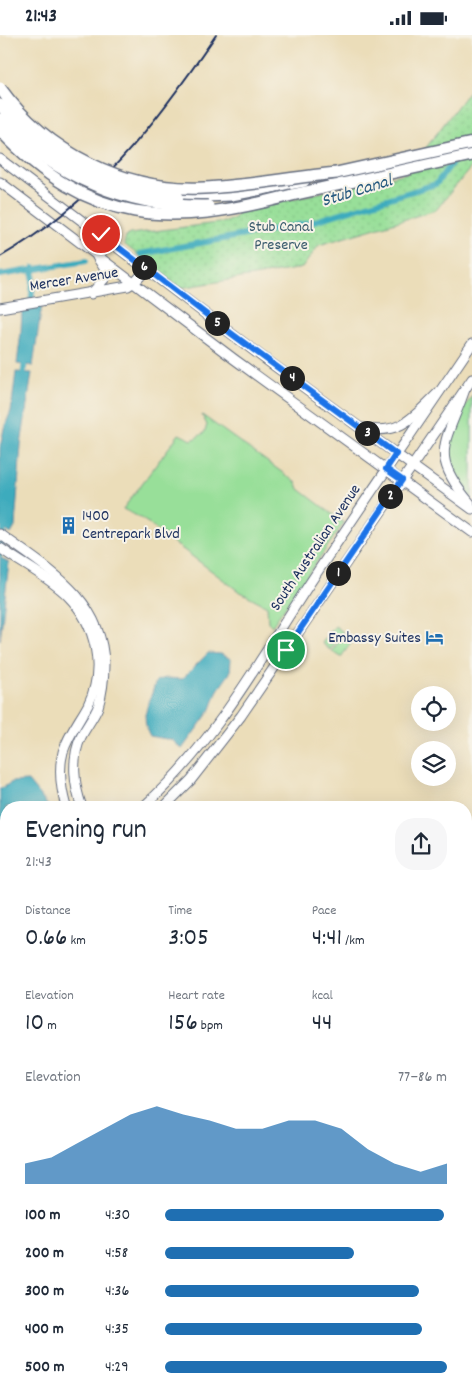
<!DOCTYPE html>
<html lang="en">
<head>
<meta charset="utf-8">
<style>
  body { margin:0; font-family:Dekko,sans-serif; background:#f6f6f7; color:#1f2937; height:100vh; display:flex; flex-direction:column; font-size:19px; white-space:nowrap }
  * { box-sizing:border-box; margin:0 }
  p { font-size:16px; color:#747a83 }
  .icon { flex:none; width:28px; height:28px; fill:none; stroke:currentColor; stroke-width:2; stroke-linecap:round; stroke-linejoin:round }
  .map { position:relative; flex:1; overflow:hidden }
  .side { position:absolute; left:0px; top:766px; width:472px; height:594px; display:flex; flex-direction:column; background:#fff; border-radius:20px 20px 0 0; box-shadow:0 5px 20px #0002 }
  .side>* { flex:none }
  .tools { position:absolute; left:411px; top:651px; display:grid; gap:10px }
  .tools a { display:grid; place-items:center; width:45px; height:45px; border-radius:50%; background:#fff; box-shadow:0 5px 20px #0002; font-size:25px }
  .pin { position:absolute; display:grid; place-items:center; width:42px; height:42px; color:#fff; margin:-21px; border:2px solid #fff; border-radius:50%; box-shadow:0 1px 5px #0007 }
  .km { position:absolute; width:25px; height:25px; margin:-12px; border-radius:50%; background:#222; color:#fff; font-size:14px; line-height:25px; text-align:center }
  .round { display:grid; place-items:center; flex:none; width:52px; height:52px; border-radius:20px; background:#f6f6f7 }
  .overview { display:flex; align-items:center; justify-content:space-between; height:85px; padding:0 25px }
  h1 { font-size:28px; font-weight:600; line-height:38px }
  .figures { display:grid; grid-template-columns:repeat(3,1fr); gap:8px; height:85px; padding:5px 25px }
  .figures div { display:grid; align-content:center }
  .figures b { font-size:25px; font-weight:600 }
  .figures small { font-size:14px; font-weight:400 }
  .figures p { font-size:14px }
  .chart { height:140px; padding:10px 25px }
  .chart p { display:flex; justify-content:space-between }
  .chart svg { width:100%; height:90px; margin-top:5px; fill:#1f6fb2; opacity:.7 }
  ul { padding:0 25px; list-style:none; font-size:16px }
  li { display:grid; grid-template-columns:80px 60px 1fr; align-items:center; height:38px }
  li i { height:12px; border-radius:6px; background:#1f6fb2 }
  .status { display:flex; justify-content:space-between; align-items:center; height:35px; padding:0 25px; background:#fff; direction:ltr }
  .status svg { height:14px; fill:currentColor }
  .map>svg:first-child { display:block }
</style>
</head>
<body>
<div class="status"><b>21:43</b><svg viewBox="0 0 49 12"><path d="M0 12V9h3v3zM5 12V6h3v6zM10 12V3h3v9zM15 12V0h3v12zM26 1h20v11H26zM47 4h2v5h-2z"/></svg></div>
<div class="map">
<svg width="472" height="1359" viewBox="0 0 472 1359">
  <defs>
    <pattern id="park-dots" width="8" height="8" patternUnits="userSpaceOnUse" patternTransform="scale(1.25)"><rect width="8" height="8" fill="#98df99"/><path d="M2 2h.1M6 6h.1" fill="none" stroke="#82c086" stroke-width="1.8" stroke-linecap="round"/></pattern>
  </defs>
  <rect width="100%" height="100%" fill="#f7f3e8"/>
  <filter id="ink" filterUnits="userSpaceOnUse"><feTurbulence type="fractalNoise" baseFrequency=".02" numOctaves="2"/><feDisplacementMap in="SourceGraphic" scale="10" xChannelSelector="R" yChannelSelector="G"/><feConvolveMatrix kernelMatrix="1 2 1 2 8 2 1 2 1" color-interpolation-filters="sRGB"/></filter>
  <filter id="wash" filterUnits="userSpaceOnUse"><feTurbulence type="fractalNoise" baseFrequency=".0096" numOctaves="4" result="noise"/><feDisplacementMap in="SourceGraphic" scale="20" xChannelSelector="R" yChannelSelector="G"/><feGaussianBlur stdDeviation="1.12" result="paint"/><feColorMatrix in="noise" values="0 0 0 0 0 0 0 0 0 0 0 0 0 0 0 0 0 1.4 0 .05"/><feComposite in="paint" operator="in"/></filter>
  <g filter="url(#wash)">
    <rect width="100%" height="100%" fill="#ebddb9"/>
    <!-- grass -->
    <g fill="#98df99" stroke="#5a877c">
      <path d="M472,361V463C433,431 447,395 472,361Z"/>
      <path d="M202,380L297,448L299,454L344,488L272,591L268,587L267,571L237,555L141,483L123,474L179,399L192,405L204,398L207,390Z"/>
      <path d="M335,591L343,597L330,615L322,608Z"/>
      <path d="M345,598L354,604L341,622L332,616Z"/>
    </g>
    <!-- park -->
    <path fill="url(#park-dots)" stroke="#5a877c" d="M472,52V131L436,175L319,210L302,233L180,253L124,209L126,201L130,199L225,187L233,184L239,176L407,138Z"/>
    <!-- water -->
    <g fill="#3eabbd" stroke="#2c6d8e">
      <path d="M42,270L33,331L17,329L21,297L22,274Z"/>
      <path d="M16,337L32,338L21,410L15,492L11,499L0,491V413L4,393L11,376Z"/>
      <path d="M0,522L9,528L0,605Z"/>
      <path d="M208,618L221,619L231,624L230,638L218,655L211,674L182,714L172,705L150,701C139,681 150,667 156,646L166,643L182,644Z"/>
      <path d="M28,746L49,772H6V842L0,846V754L12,747Z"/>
    </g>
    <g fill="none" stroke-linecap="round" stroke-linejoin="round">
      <!-- canal -->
      <g stroke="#3eabbd" stroke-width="6">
        <path d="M140,219L305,189L436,149L455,124"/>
        <path d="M0,240L86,226"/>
        <path d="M31,270L34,233"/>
        <path d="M23,344L25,322"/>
        <path d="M0,519L5,486"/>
        <path d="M0,1092L6,1097"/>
        <path d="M364,1354L371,1359"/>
      </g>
    </g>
  </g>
  <g filter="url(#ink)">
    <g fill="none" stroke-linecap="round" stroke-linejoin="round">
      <defs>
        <g id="secondary">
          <path d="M0,273L128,251L136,246L147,234"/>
          <path d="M0,499C48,534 103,564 104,630C104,644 102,659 98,672C94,682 86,692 81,702C71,723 74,751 82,772"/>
          <path d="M0,513C22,529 49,542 68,561C96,589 106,634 88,670C80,685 68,700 63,717C58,735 61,754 66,772"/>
          <path d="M143,772C213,710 259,626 310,548C363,468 418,389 472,309"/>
          <path d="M164,772L191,745L241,681L472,344"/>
          <path d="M0,866L6,864"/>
          <path d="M0,881L6,878"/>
          <path d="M466,961L472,953"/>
          <path d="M174,1359L178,1354"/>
        </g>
        <g id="primary">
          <path d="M0,124L261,321L472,474"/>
          <path d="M0,147L234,324L472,497"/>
          <path d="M91,259L106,242V236L97,222"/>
          <path d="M465,354C447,408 427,418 470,468"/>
          <path d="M363,393C401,401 414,381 439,357"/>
        </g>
        <g id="highway">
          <path d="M327,140L472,108"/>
          <path d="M292,160L472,120"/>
          <path d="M178,162L231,160L304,146"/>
        </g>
      </defs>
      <!-- secondary casing -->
      <use href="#secondary" stroke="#646c7e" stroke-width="11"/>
      <!-- primary casing -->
      <use href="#primary" stroke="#646c7e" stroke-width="11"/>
      <!-- highway casing -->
      <use href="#highway" stroke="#646c7e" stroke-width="14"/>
      <!-- secondary -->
      <use href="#secondary" stroke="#fff" stroke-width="9"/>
      <!-- primary -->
      <use href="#primary" stroke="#fff" stroke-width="9"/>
      <!-- highway -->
      <use href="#highway" stroke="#fff" stroke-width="11"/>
      <!-- rail -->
      <path stroke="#1b2f5e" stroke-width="2" d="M0,222C96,167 155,90 216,0"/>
      <defs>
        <g id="highway-bridge">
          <path d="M0,53C46,117 125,157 204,153C249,151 293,142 337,138"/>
          <path d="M0,70C47,122 107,157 178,162"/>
          <path d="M0,84C55,142 128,173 208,171"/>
          <path d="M0,95C91,192 170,192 292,160"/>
        </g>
      </defs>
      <!-- highway-bridge casing -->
      <use href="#highway-bridge" stroke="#646c7e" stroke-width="14" stroke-linecap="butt"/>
      <!-- highway-bridge -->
      <use href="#highway-bridge" stroke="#fff" stroke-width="11"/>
    </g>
  </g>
  <g fill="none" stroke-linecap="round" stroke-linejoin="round" filter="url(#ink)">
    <defs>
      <path id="route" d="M101,199L232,299L396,419L386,434L402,445L286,615"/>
    </defs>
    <!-- route casing -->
    <use href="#route" stroke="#fff" stroke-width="10"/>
    <!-- route -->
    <use href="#route" stroke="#1a73e8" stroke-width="6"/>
  </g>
  <!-- icons -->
  <defs>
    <symbol id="building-bare" viewBox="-9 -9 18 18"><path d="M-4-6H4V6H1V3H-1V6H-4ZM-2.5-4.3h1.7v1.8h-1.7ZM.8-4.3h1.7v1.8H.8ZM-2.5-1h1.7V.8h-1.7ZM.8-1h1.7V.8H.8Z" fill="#1f6fb2" stroke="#f7f3e8" stroke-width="2.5" paint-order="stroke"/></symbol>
    <symbol id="hotel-bare" viewBox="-9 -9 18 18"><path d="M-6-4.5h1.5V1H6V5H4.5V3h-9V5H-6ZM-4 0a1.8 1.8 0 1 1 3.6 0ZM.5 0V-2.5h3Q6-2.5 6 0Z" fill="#1f6fb2" stroke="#f7f3e8" stroke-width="2.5" paint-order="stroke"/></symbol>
  </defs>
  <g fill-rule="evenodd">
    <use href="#building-bare" x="56" y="478" width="25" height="25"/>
    <use href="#hotel-bare" x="422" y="590" width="25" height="25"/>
  </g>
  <g text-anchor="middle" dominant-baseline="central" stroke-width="4" stroke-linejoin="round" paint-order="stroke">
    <!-- park labels -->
    <g font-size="16" fill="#3a5b6d" stroke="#f7f3e8">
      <text x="281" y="192">Stub Canal<tspan x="281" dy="18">Preserve</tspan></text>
    </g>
    <!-- street labels -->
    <g font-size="16" fill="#1b2f5e" stroke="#f7f3e8">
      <text transform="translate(74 245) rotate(-9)">Mercer Avenue</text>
      <text transform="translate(316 513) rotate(-56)">South Australian Avenue</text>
    </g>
    <!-- poi labels -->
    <g font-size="16" fill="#1b2f5e" stroke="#f7f3e8" text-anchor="start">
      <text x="82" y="481">1400<tspan x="82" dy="18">Centrepark Blvd</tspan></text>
      <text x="421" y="603" text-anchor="end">Embassy Suites</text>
    </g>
    <!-- water labels -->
    <g font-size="18" font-style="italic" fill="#275a7f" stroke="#f7f3e8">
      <text transform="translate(357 157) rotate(-17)">Stub Canal</text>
    </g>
  </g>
</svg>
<div class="tools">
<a><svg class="icon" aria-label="locate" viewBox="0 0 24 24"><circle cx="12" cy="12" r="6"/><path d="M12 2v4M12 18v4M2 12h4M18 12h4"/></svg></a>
<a><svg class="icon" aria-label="layers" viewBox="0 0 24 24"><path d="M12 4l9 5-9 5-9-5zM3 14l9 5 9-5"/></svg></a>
</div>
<div class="pin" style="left:286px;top:615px;background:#1e9e55"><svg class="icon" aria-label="arrive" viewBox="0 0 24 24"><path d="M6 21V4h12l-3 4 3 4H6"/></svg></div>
<div class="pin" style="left:101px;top:199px;background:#d93025"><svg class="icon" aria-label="check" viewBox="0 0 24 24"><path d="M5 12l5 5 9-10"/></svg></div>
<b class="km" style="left:338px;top:538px">1</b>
<b class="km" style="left:390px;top:461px">2</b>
<b class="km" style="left:367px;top:398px">3</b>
<b class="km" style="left:292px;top:343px">4</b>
<b class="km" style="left:217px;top:288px">5</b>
<b class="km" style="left:144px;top:232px">6</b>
<section class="side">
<div class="overview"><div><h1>Evening run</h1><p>21:43</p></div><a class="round"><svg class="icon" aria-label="share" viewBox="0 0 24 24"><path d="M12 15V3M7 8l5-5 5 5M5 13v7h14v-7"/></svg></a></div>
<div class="figures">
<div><p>Distance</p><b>0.66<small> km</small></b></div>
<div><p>Time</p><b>3:05</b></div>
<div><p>Pace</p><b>4:41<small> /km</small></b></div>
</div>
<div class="figures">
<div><p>Elevation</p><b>10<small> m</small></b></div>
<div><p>Heart rate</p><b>156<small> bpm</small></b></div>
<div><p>kcal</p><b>44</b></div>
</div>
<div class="chart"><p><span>Elevation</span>77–86 m</p>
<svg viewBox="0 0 160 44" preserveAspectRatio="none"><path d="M0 44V34L10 31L20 24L30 17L40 10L50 6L60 10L70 13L80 17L90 17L100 13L110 13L120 17L130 27L140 34L150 38L160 34V44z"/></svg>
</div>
<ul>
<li><b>100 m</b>4:30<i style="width:99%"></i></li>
<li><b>200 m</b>4:58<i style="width:67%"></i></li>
<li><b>300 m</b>4:36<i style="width:90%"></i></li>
<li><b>400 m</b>4:35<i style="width:91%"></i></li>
<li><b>500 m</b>4:29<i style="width:100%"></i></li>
</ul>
</section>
</div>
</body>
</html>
